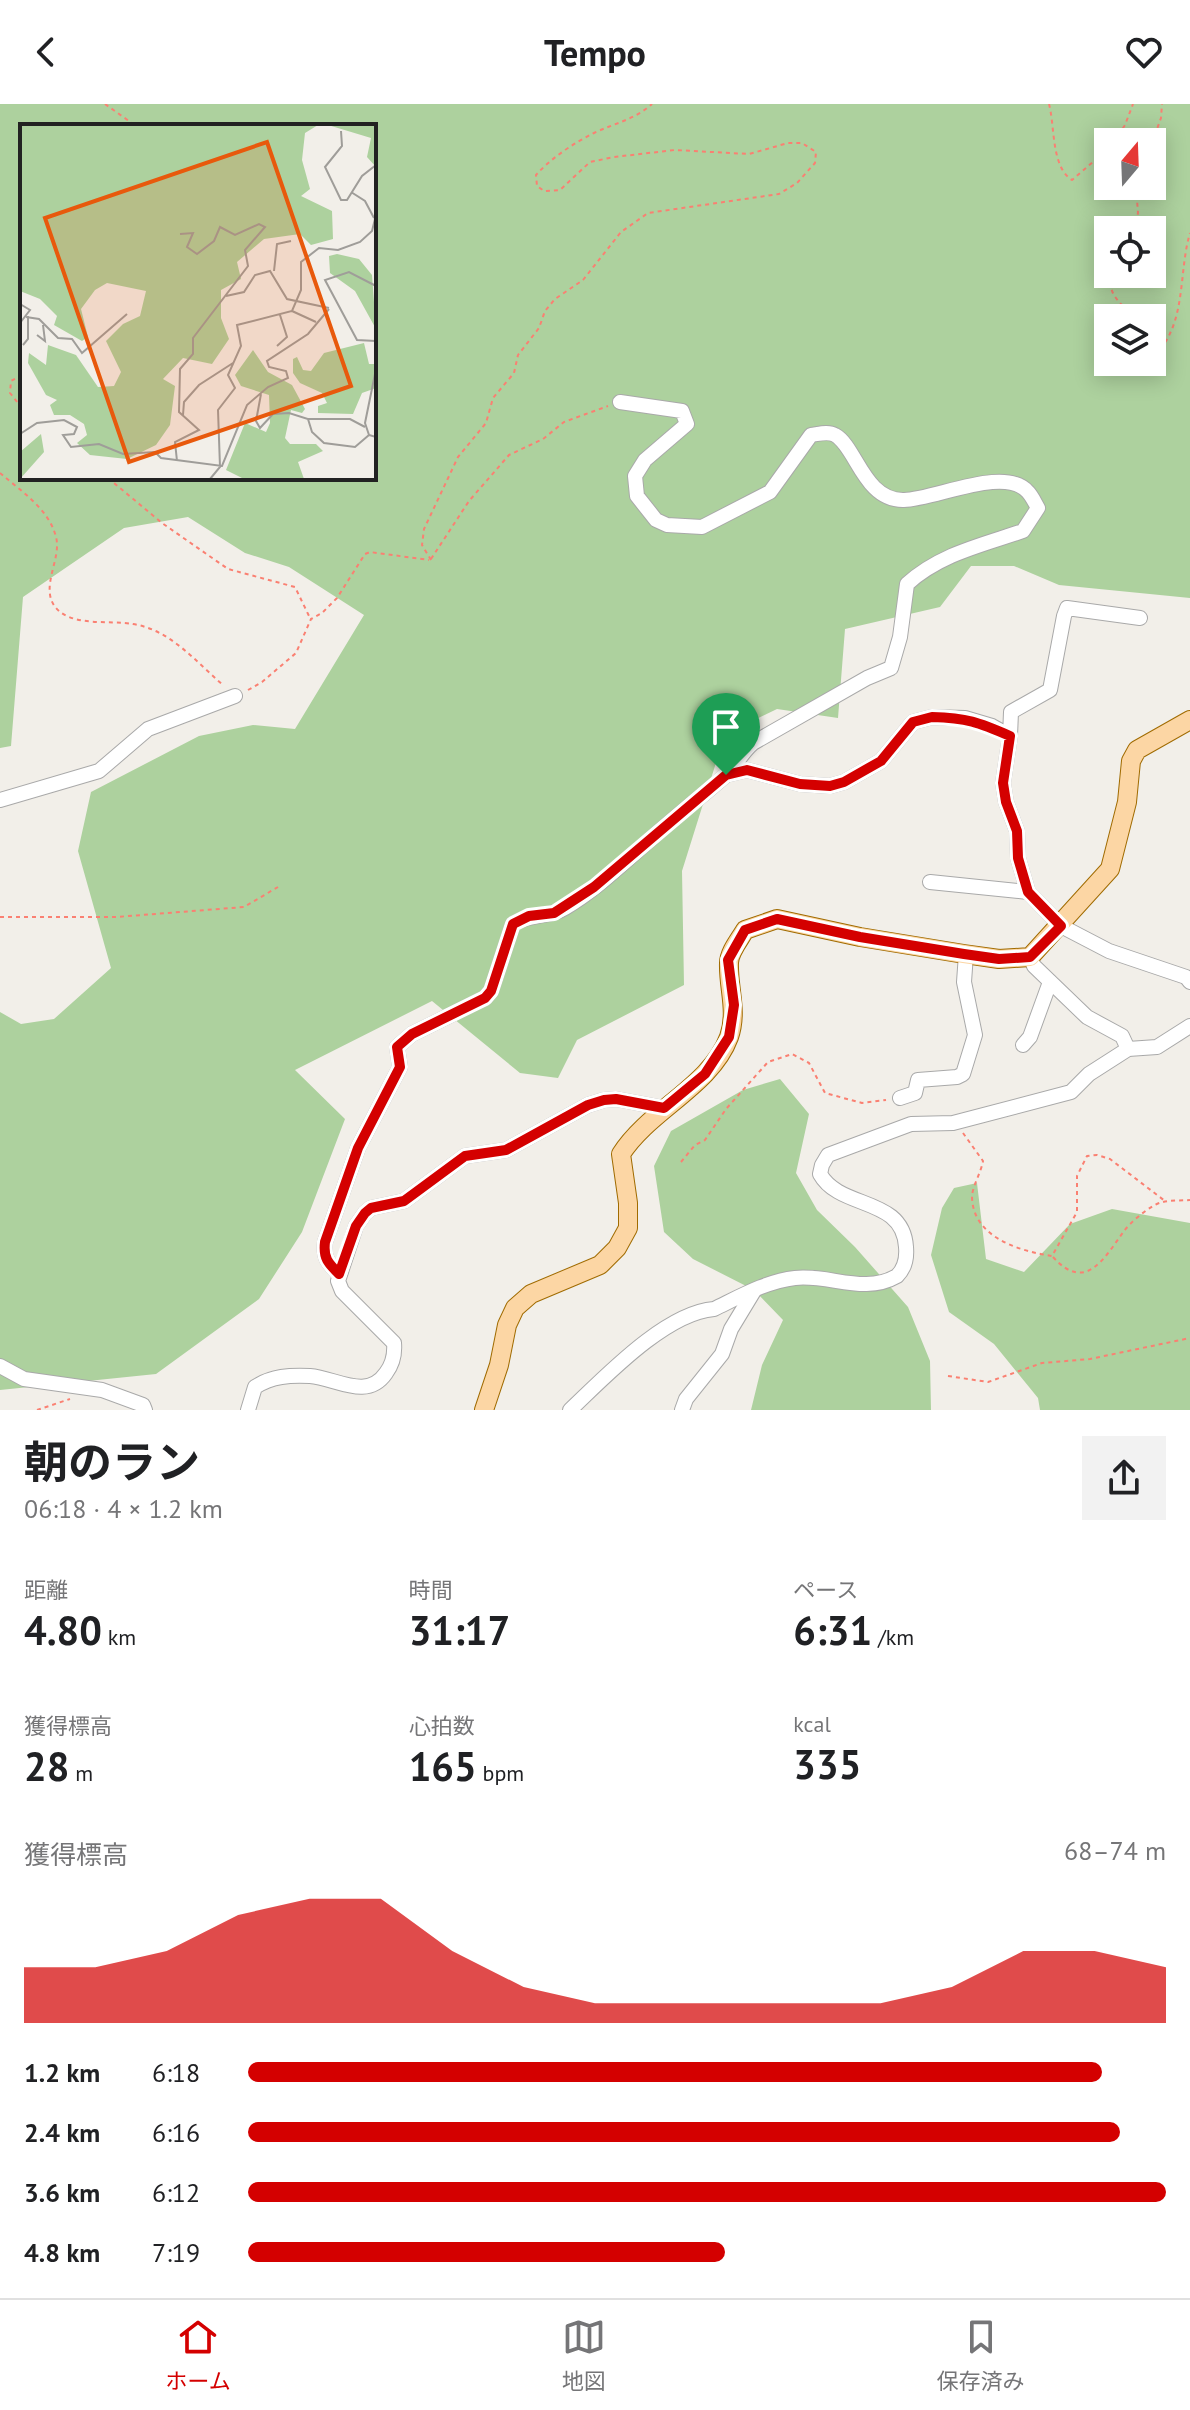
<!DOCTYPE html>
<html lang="ja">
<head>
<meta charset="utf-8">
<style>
  body { margin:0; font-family:"PT Sans","Noto Sans JP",sans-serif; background:#f2f2f2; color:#202124; height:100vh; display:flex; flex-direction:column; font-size:30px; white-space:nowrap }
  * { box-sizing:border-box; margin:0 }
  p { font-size:26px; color:#757577 }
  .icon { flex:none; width:44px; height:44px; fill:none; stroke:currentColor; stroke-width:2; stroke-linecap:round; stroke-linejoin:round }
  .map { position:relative; height:1306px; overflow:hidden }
  .sheet { display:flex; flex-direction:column; background:#fff; flex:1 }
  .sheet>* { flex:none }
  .needle { width:52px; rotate:19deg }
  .fabs { position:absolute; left:1094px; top:24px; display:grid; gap:16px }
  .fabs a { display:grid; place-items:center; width:72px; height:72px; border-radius:0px; background:#fff; box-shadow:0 4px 20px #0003; font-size:40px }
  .pin { position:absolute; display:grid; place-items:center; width:68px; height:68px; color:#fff; margin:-82px -34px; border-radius:50% 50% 50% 0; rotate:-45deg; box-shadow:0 0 8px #0007 }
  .pin .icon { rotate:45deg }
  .round { display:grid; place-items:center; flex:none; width:84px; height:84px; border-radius:0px; background:#f2f2f2 }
  .head { display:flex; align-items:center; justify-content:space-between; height:136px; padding:0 24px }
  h1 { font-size:44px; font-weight:700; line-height:60px }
  .metrics { display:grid; grid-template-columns:repeat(3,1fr); gap:12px; height:136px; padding:8px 24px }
  .metrics div { display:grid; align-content:center }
  .metrics b { font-size:40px; font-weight:700 }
  .metrics small { font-size:22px; font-weight:400 }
  .metrics p { font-size:22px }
  .chart { height:224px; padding:16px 24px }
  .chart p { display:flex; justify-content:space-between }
  .chart svg { width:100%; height:144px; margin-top:8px; fill:#d40000; opacity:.7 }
  ul { padding:0 24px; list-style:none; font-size:26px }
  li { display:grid; grid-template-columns:128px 96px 1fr; align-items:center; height:60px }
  li i { height:20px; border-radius:10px; background:#d40000 }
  header { display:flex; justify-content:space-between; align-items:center; height:104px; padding:0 24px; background:#fff; font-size:36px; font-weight:700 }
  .menu { display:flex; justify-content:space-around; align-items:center; height:112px; border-top:2px solid #e0e0e0; background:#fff; font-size:22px; color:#757577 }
  .menu a { display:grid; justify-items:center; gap:4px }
  .menu .on { color:#d40000 }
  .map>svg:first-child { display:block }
</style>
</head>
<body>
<header><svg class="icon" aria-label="back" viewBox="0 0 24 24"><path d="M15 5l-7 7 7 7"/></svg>Tempo<svg class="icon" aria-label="heart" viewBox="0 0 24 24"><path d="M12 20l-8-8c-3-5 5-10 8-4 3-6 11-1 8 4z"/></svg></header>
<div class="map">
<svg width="1190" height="1306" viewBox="0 0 1190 1306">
  <rect width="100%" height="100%" fill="#f2efe9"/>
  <!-- forest -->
  <g fill="#add19e" fill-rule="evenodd">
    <path d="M0,0H1190V494L1059,481L1014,462H971L940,503L845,525L838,614L777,605L725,630L682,767L684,881L577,936L558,974L520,969L432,897L295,966L345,1015L302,1128L259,1195L156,1270L0,1286V908L21,920L54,915L111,864L78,747L91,688L199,632L253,621L295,625L364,511L289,463L245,449L188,413L124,424L23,493L11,642L0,644ZM22,22H374V374H22ZM1108,38H1152V82H1108ZM1108,126H1152V170H1108ZM1108,214H1152V258H1108Z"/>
    <path d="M780,975L809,1010L796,1069L817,1106L855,1143L908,1203L930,1257L931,1306H751L762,1261L783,1216L754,1186L693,1155L664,1128L654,1062L671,1027L743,986Z"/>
    <path d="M977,1079L986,1155L1024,1168L1070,1120L1112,1105L1190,1119V1306H1040L1038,1294L994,1240L949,1208L931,1151L942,1104L954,1084Z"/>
  </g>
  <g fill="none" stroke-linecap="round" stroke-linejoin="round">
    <defs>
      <g id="minor">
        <path d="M1010,632L1011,608L1050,586L1064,512L1067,504L1140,514"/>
        <path d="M726,671L747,666L800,680L830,682L844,678L881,657L913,618L932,613L965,614L992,622L1010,632L1003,679L1006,698L1017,727L1018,754L1028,788L1061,822L1109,847L1186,873L1190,878"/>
        <path d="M0,696L99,667L148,625L235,592"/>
        <path d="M930,778L1028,788"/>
        <path d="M1030,853L1034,862L1087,913L1122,932L1128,945"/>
        <path d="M1023,941L1030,933L1050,878"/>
        <path d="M900,994L915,989L918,976L957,973L963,970L975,931L964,878L966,850"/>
        <path d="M339,1170C328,1159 323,1154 325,1138L358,1044L400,963L397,943L412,930L485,894L491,887L513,820C529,810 548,814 565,804C596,786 623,759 651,735C675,713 701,693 726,671C737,660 742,648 753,639L867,574L891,564L900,533L907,480C940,450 982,441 1023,427L1038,404C1035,399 1032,392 1028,388C1005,361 934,396 904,396C864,397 856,342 835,331C828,327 819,330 811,331L770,388L702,423L667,421L656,416L637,392L635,372L645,356L687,320L682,307L620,298"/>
        <path d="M0,1262L24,1275L102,1286L143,1301L145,1306"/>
        <path d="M248,1306L255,1283C272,1272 290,1271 310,1272C336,1274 367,1297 386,1269C392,1261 395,1250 394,1239L342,1187L338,1177L356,1122L365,1109L371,1104L404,1097L465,1052L506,1046L588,1001L604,996L616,995L664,1004"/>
        <path d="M570,1306C605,1273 665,1209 714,1205C739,1193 767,1177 795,1174C830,1170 864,1191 897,1172C905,1164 907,1154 906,1143C903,1092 840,1106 820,1070L822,1061L828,1051L911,1020L953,1019L1071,988L1089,970L1128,945L1157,943L1190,922"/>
        <path d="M682,1306L686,1295L722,1250L731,1225L754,1187"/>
      </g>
      <path id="major" d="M484,1306L499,1261L507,1221L515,1204L531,1190L600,1161L617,1144L628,1124V1099L621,1050C649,1006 711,982 729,933C738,907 728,884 729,859C729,848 740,835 745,826L777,815L860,833L964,850L999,855L1030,853L1110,765L1127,698L1131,657L1137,646L1190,616"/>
    </defs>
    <!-- minor casing -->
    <use href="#minor" stroke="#a9a9a9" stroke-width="16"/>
    <!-- major casing -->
    <use href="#major" stroke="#a06b00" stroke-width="20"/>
    <!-- path -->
    <g stroke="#fa8072" stroke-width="2" stroke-dasharray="4 4" stroke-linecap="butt">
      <path d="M105,0L136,22"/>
      <path d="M1049,0C1055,22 1051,63 1072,76L1108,45"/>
      <path d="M1114,38L1125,21L1133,0"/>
      <path d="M1152,39L1161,14L1162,0"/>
      <path d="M1133,126L1138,109L1136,82"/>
      <path d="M1111,170C1107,193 1122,198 1133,214"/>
      <path d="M1152,244H1161C1186,213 1179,165 1190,129"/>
      <path d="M22,271L11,277L10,289L22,304"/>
      <path d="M0,369C21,387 49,405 56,433C62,455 39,484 56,504C72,523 111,516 133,520C171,526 196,558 223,581"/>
      <path d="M108,374L162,419L228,465L295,483L310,514"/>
      <path d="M431,455L469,397L509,351L543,335L564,318L608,302"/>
      <path d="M431,456L422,441L424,425L458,353L486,319L493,294L514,269L518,251L539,224L545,207L555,195L583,176L621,128L648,109L779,90L797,79L815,59L816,48L802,39H788L749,50L675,46L614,53L590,58L560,86L544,87L537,82L536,71C551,54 574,39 594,29C615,19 634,16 652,0"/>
      <path d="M248,586L262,578L296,549L311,515L322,509L337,494L365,450L370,448L429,456"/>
      <path d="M0,813H116L244,803L278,783"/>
      <path d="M963,1029L983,1057C981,1069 972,1083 972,1093C973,1134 1020,1147 1052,1152L1077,1108V1072L1087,1052L1097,1051L1110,1055L1165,1097"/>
      <path d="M681,1058L695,1041L705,1036L726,1005L768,958L792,950L809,959L825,989L862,999L886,996"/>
      <path d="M1053,1153C1086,1190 1105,1153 1124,1127C1131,1118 1143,1108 1153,1102C1164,1095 1178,1097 1190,1096"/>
      <path d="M948,1272L988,1278L1042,1259L1090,1255L1190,1234"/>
      <path d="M37,1306L70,1295"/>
    </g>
    <!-- minor -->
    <use href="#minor" stroke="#fff" stroke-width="14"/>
    <!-- major -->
    <use href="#major" stroke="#fcd6a4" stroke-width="18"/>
  </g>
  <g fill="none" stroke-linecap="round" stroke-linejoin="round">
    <defs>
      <path id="route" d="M932,613C967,614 978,618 1010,632L1003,679L1006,698L1017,727L1018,754L1028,788L1061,822L1030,853L999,855L964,850L860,833L777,815L745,826L728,856L734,901L729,933L705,970L664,1004L616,995L604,996L588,1001L506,1046L465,1052L404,1097L371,1104L365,1109L356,1122L339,1170C328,1159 323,1154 325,1138L358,1044L400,963L397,943L412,930L485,894L491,887L513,820L529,812L554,809L594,783L726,671L747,666L800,680L830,682L844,678L881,657L913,618Z"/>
    </defs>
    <!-- route casing -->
    <use href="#route" stroke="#fff" stroke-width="16"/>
    <!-- route -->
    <use href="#route" stroke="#d40000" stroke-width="10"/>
  </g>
  <!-- overview -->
  <g transform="translate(20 20)">
    <rect width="356" height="356" fill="#f2efe9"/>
    <path d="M0,1H298L285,9L282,36L290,65L281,72L312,87L313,115L291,121L280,110L244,115L217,138L221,155L201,166V194L209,215L192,240L163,234L143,255L155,262L150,301L136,321L107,335L70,331L57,319L67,311L64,300L50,291H34L30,281L37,276L26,271L8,239L9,229L26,241L28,221L56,231L78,263L94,262L101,248L86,217L103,200L120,192L126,167L87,159L75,166L61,185L68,213L62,217L34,201L37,192L20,175L0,167ZM308,1H356V43L347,33L351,14ZM317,130L339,135L352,151L356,205L335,167L310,149L309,132ZM344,219L349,240H356V264L342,269L333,290L298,289V282L307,279L302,269L280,259L273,249V235L277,233L283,246L291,247L304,229ZM233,226L248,248L272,261L285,285L282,289L271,286L265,314L270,320H296L303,327L278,338L284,355H224L206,346L225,299L246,308L250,299L249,271L221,262L215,251ZM21,310L24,328L0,355V328Z" fill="#add19e"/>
    <path fill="none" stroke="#9f9d99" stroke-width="2" d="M321,7L322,22L305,43L321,76H327L342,52L356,41M331,68L345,77L354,94M254,147L257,120L271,117M356,162L329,148L305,156L337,216L356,217M206,172L224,168L235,151L250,147L267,175L309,184M0,180L10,186L0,199M272,187L296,198M6,193L19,195L38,214L52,215L62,229L107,190M17,211L25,217L23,201M3,221L8,215V192M257,222L267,213L260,191M356,245L345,299L349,311L356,313M241,270L236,297L240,304L253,290L269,289L288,295L292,308L304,319L335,323L349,311M163,291L164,278L179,261L213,239M288,295H330L345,303M0,310L17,299L44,296L57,303L54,310L43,311L51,323L79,320L103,330L135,328L141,334L202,342L227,281L248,263L268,254L266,247L249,243L247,237L288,210L309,185M157,337L155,318L179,306L159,288L160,245L173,230V214L228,142L225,126L245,103L239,100L215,111L200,103L194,117L177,130L167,123L173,109L160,110M190,355L200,343L198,286L215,264L208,251L221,222L217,201L272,187L281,166V138L299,124L318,126L340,118L352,107L356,91"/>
    <path fill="#e8590c" fill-opacity="0.15" stroke="#e8590c" stroke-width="4" d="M247,18L331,262L109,338L25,94Z"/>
    <rect width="356" height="356" fill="none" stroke="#222" stroke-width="4"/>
  </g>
</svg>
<div class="fabs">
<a><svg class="needle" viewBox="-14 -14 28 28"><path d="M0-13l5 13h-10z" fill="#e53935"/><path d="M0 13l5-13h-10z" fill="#757577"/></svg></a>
<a><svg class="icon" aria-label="locate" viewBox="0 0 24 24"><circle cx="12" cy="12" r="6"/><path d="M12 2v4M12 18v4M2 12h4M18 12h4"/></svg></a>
<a><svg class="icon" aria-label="layers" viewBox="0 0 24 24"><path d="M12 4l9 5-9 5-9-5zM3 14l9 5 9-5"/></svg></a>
</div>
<div class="pin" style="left:726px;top:671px;background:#1e9e55"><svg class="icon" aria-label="arrive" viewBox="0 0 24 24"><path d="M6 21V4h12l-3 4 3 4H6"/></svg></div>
</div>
<section class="sheet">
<div class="head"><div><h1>朝のラン</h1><p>06:18 · 4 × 1.2 km</p></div><a class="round"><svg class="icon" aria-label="share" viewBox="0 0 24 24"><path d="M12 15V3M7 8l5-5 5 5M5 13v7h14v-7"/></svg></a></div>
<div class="metrics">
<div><p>距離</p><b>4.80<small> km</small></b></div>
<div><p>時間</p><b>31:17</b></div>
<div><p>ペース</p><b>6:31<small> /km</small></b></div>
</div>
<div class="metrics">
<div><p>獲得標高</p><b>28<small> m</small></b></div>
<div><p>心拍数</p><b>165<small> bpm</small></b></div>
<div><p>kcal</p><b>335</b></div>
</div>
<div class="chart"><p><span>獲得標高</span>68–74 m</p>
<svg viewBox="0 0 160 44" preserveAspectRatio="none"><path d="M0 44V27L10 27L20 22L30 11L40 6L50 6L60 22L70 33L80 38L90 38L100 38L110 38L120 38L130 33L140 22L150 22L160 27V44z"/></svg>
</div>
<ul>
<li><b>1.2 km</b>6:18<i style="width:93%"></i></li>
<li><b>2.4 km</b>6:16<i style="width:95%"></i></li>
<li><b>3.6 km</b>6:12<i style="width:100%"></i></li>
<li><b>4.8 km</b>7:19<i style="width:52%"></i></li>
</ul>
</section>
<nav class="menu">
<a class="on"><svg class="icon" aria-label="home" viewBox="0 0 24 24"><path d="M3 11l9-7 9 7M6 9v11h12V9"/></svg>ホーム</a>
<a><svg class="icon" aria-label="map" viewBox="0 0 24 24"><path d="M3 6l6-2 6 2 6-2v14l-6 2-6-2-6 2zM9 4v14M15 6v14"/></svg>地図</a>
<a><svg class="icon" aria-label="saved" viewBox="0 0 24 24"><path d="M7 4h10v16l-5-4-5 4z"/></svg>保存済み</a>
</nav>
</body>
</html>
